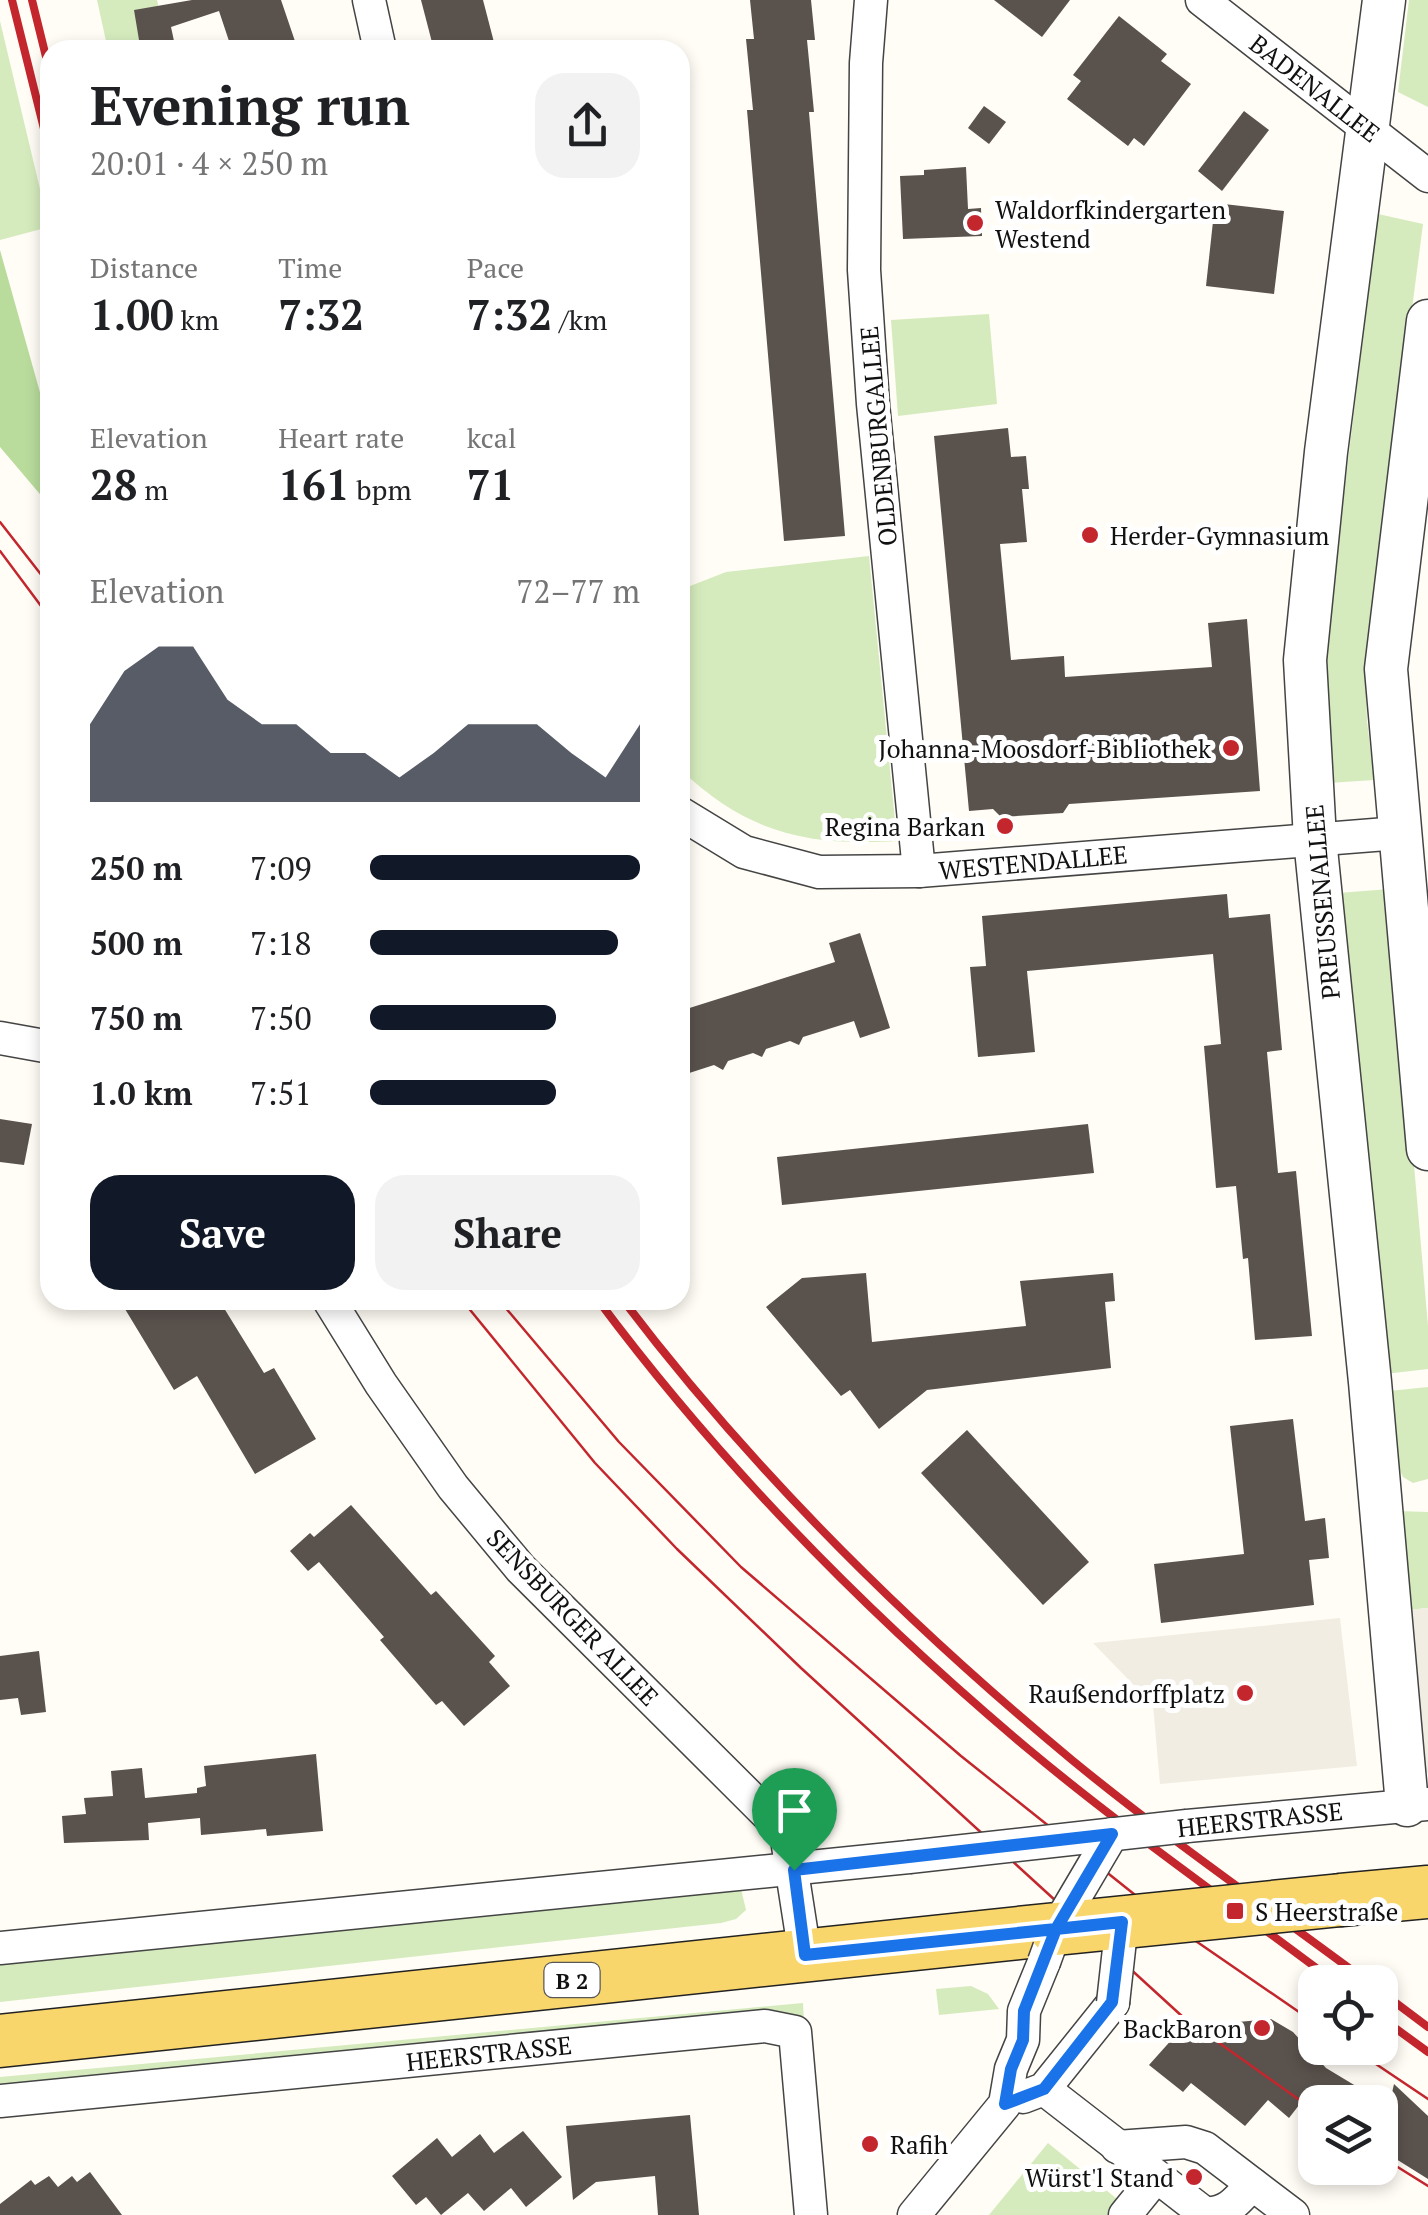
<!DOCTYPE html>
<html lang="en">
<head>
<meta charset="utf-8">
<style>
  body { margin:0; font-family:"PT Serif",serif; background:#f2f2f2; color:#202124; height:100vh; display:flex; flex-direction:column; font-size:38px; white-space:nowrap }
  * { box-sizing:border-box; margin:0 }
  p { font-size:32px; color:#757577 }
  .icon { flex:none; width:55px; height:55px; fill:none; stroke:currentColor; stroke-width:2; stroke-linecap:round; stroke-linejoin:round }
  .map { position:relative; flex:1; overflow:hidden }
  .sheet { position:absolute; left:40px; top:40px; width:650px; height:1270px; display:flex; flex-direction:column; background:#fff; border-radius:30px; box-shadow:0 5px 15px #0003 }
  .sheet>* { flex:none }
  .controls { position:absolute; left:1298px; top:1965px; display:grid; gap:20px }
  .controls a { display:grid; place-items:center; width:100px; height:100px; border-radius:20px; background:#fff; box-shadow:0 5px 15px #0003; font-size:50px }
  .pin { position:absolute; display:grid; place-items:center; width:85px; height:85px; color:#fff; margin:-102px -42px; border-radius:50% 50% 50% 0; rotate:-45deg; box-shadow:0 0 10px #0007 }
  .pin .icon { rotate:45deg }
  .round { display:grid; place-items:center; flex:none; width:105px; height:105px; border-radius:30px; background:#f2f2f2 }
  .headline { display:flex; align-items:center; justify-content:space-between; height:170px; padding:0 50px }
  h1 { font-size:55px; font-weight:800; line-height:75px }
  .stats { display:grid; grid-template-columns:repeat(3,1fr); gap:15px; height:170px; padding:10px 50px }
  .stats div { display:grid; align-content:center }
  .stats b { font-size:42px; font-weight:800 }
  .stats small { font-size:28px; font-weight:400 }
  .stats p { font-size:28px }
  .chart { height:280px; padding:20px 50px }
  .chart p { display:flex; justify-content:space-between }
  .chart svg { width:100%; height:180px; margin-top:10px; fill:#111827; opacity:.7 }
  .primary-button { display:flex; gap:20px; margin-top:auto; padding:20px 50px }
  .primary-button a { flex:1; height:115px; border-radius:30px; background:#111827; color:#fff; font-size:40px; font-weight:800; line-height:115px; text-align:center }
  .primary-button a+a { background:#f2f2f2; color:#202124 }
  ul { padding:0 50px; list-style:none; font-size:32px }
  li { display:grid; grid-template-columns:160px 120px 1fr; align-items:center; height:75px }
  li i { height:25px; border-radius:12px; background:#111827 }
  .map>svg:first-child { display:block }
</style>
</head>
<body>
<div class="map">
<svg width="1428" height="2215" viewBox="0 0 1428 2215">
  <rect width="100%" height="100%" fill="#fffdf5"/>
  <!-- green -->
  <g fill="#d5ebbd">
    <path d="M97,0H157L168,50H108Z"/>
    <path d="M1409,0H1428V107L1398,92Z"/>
    <path d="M0,21L49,227L0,240Z"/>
    <path d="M1378,214L1423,224L1365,671L1367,721L1374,780L1329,783L1323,667Z"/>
    <path d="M989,314L997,404L898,416L891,320Z"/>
    <path d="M869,556L897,841C806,846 747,833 680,769V590L726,572Z"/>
    <path d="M1390,889L1428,1326V1369L1385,1374L1338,893Z"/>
    <path d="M1428,1387V1479L1413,1483L1403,1477L1398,1466L1389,1391Z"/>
    <path d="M1397,1511L1428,1512V1608L1408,1610Z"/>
    <path d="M741,1889L746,1910L736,1919L721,1923L0,2002V1960Z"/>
    <path d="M971,1986L988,1994L999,2009L939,2015L936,1989Z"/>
    <path d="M803,2003L804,2023L0,2088V2077Z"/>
    <path d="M1048,2143L1122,2203L1112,2215H989Z"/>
  </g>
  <!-- forest -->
  <path fill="#b9dc9c" d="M0,250L50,428V506L0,447Z"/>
  <!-- plaza -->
  <g fill="#f1ede2">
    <path d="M1428,1608V1774L1424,1766L1408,1610Z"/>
    <path d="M1340,1618L1357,1766L1160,1784L1153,1705L1093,1643Z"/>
  </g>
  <!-- building -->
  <g fill="#5a524d">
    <path d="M192,0H281L298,50H232L219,11L171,27L174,41L140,46L134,10Z"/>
    <path d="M421,0H483L496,50H434Z"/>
    <path d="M750,0H811L815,40H807L814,112H809L845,536L784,541L747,110H753L746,39H754Z"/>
    <path d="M994,0H1070L1042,37Z"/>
    <path d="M1119,16L1167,54L1161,61L1191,84L1144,146L1134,138L1128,146L1067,99L1081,81L1073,75Z"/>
    <path d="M984,106L1006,122L989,144L968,128Z"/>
    <path d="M1244,111L1269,130L1222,191L1198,171Z"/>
    <path d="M966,167L968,209L981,208L982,236L903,239L900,176L924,175V170Z"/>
    <path d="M1215,203L1284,211L1274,294L1206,286Z"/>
    <path d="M1008,428L1011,457L1026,456L1029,489H1022L1027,542L1000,544L1011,660L1064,656L1065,677L1212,667L1208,623L1247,619L1260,791L1069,804L1063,813L1001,817L993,809L969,811L934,436Z"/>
    <path d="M1227,894L1229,918L1270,914L1282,1050L1267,1052L1278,1173L1296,1171L1312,1336L1255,1340L1248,1258L1243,1259L1236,1186L1216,1188L1204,1046L1221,1044L1213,954L1027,971L1035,1052L978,1057L970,967L986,966L982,916Z"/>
    <path d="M860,933L890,1028L860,1038L854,1021L803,1037L799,1045L790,1041L766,1049L762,1057L753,1053L728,1061L723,1070L714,1065L680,1076V1011L835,962L829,943Z"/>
    <path d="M0,1119L32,1124L24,1165L0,1162Z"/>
    <path d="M1088,1124L1094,1173L782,1205L777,1157Z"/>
    <path d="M866,1273L872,1342L1026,1326L1020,1281L1113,1273L1115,1301L1105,1302L1111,1368L927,1390L879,1429L850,1390L841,1396L766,1307L802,1278Z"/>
    <path d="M140,1300H219L264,1373L274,1368L316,1439L255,1474L197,1376L174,1390L125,1309Z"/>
    <path d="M1293,1419L1305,1521L1325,1518L1329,1558L1309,1560L1314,1605L1161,1623L1154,1564L1244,1554L1230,1426Z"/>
    <path d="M967,1430L1089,1562L1043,1605L921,1473Z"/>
    <path d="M351,1505L431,1595L436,1591L495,1656L489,1662L510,1686L464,1726L442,1701L436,1705L380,1640L384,1637L319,1562L308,1571L290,1551L310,1533L314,1537Z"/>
    <path d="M39,1651L46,1712L21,1715L18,1698L0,1700V1656Z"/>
    <path d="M316,1754L323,1831L267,1836L266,1829L201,1835L200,1818L148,1823L149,1840L64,1843L62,1816L86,1814L84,1798L113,1796L111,1771L142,1768L145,1798L197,1793V1788L206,1786L204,1766Z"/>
    <path d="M1271,2019L1293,2032L1326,2068L1389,2106L1394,2084L1428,2116V2179L1380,2149V2102H1329L1310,2091L1289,2118L1268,2100L1245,2126L1191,2083L1183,2092L1149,2065L1183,2027Z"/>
    <path d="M690,2115L699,2215H658L655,2176L596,2182L573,2200L566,2126Z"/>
    <path d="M523,2131L562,2177L526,2207L511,2188L484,2211L468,2193L441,2215L426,2197L416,2205L392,2176L437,2138L452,2157L480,2134L494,2153Z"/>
    <path d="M90,2172L122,2215H0V2204L31,2180L35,2185L49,2176L58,2187L72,2176L77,2182Z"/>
  </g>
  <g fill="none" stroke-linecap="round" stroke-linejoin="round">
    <defs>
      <g id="minor">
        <path d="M369,0L380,50"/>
        <path d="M871,0L866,63L864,270L873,404L919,871"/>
        <path d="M1202,0L1428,176"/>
        <path d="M680,813L744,852L819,872L919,871L1399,833"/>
        <path d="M0,1038L50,1047"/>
        <path d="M329,1300L381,1384L453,1487L521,1569L786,1833L805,1955"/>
        <path d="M1187,1826L1428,1804"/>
        <path d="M0,1948L909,1857"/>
        <path d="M1044,2089L1204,2213C1227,2215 1238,2200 1252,2184"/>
        <path d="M1023,2097L1044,2089L1113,2003"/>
        <path d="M0,2101L765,2026L795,2032L811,2215"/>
        <path d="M1117,2147L1186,2142L1205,2148L1293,2215"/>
        <path d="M914,2215L1005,2104L1011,2069L1023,2040L1024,2011L1044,1962"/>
        <path d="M1125,2215L1155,2178"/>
      </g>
      <g id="tertiary">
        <path d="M1384,0L1326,452L1305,660L1315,839L1370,1382L1407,1805"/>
        <path d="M1428,321L1386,669L1428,1149"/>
      </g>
      <g id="primary">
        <path d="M1341,1900L1428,1892"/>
        <path d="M0,2041L1056,1929"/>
      </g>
    </defs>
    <!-- minor casing -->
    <use href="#minor" stroke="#444" stroke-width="35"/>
    <!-- tertiary casing -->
    <use href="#tertiary" stroke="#444" stroke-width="45"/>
    <!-- primary casing -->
    <use href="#primary" stroke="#222" stroke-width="55"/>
    <!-- minor -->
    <use href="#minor" stroke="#fff" stroke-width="32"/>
    <!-- tertiary -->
    <use href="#tertiary" stroke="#fff" stroke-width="42"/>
    <!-- primary -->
    <use href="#primary" stroke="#f9d66b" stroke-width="52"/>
    <!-- tram -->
    <g stroke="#c4262e" stroke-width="2.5">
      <path d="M0,522L50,586"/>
      <path d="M0,551L50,618"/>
      <path d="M462,1300L595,1463L677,1549L801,1668L1184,2018L1315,2111"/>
      <path d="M499,1300L619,1442L741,1567L961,1756L1174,1926L1315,2023"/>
      <path d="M1352,2048L1428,2099"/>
      <path d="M1380,2156L1428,2186"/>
    </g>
    <!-- rail -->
    <g stroke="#c4262e" stroke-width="8">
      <path d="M12,0L50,153"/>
      <path d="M32,0L50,73"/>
      <path d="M598,1300C721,1465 870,1616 1027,1748C1125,1830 1233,1905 1335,1982"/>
      <path d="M623,1300C752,1470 908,1624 1072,1760C1167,1838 1270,1909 1368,1982"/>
      <path d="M1380,1991L1428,2027"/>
      <path d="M1380,2017L1428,2052"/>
    </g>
    <defs>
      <g id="minor-bridge">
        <path d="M909,1857L1187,1826"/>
        <path d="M1044,1962L1056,1929L1112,1834"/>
        <path d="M1113,2003L1122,1922"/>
      </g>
      <path id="primary-bridge" d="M1056,1929L1341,1900"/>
    </defs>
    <!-- minor-bridge casing -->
    <use href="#minor-bridge" stroke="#444" stroke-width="35" stroke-linecap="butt"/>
    <!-- primary-bridge casing -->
    <use href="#primary-bridge" stroke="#222" stroke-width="55" stroke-linecap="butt"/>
    <!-- minor-bridge -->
    <use href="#minor-bridge" stroke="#fff" stroke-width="32"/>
    <!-- primary-bridge -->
    <use href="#primary-bridge" stroke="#f9d66b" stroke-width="52"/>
  </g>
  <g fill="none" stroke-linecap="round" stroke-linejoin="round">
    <defs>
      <path id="route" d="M794,1870L805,1955L1056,1929L1024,2011L1023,2040L1011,2069L1005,2104L1044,2089L1112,2002L1122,1922L1056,1929L1112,1834L794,1870"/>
    </defs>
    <!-- route casing -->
    <use href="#route" stroke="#fff" stroke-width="20"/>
    <!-- route -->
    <use href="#route" stroke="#1a73e8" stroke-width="12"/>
  </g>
  <!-- markers -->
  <g fill="#c4262e" stroke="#fff" stroke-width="4">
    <circle cx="975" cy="223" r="10"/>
    <circle cx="1090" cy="535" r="10"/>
    <circle cx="1231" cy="748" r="10"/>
    <circle cx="1005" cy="826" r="10"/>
    <circle cx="1245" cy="1693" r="10"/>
    <rect x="1225" y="1901" width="20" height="20" rx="5"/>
    <circle cx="1262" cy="2028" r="10"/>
    <circle cx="870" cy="2144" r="10"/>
    <circle cx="1194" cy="2177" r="10"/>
  </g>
  <g text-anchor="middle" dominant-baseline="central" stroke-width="10" stroke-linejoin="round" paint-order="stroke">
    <!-- shield labels -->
    <rect fill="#fff" stroke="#585858" stroke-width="2.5" x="544.5" y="1963" width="55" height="34" rx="8"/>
    <g font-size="22" font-weight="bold" fill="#111">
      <text x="572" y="1980">B 2</text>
    </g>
    <!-- street labels -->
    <g font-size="25" fill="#111" stroke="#fff">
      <text transform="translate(1315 88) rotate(38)">BADENALLEE</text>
      <text transform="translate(878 436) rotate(-95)">OLDENBURGALLEE</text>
      <text transform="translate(1033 862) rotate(-5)">WESTENDALLEE</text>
      <text transform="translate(1322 902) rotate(-95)">PREUSSENALLEE</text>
      <text transform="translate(573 1617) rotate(46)">SENSBURGER ALLEE</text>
      <text transform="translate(1260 1819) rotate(-6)">HEERSTRASSE</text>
      <text transform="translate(489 2053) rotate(-6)">HEERSTRASSE</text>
    </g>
    <!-- poi labels -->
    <g font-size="25" fill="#111" stroke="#fff" text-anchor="end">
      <text x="995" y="209" text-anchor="start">Waldorfkindergarten<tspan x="995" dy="29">Westend</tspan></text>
      <text x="1110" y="535" text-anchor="start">Herder-Gymnasium</text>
      <text x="1211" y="748">Johanna-Moosdorf-Bibliothek</text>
      <text x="985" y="826">Regina Barkan</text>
      <text x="1225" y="1693">Raußendorffplatz</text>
      <text x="1255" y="1911" text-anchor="start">S Heerstraße</text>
      <text x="1242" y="2028">BackBaron</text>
      <text x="890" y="2144" text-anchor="start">Rafih</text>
      <text x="1174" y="2177">Würst'l Stand</text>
    </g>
  </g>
</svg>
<div class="controls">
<a><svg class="icon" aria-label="locate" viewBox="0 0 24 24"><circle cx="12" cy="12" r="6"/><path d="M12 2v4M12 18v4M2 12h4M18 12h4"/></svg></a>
<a><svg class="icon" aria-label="layers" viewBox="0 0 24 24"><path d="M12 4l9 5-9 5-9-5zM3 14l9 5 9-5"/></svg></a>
</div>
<div class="pin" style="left:794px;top:1870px;background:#1e9e55"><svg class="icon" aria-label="arrive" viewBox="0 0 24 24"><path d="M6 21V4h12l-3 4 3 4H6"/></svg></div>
<section class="sheet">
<div class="headline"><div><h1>Evening run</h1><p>20:01 · 4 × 250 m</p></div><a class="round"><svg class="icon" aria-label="share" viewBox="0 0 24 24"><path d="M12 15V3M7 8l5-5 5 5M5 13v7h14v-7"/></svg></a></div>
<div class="stats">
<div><p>Distance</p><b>1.00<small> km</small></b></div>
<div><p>Time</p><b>7:32</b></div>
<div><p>Pace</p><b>7:32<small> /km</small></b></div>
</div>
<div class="stats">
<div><p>Elevation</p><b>28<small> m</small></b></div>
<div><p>Heart rate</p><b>161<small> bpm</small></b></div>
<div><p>kcal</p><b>71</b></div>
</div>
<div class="chart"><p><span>Elevation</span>72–77 m</p>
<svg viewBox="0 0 160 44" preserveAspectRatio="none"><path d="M0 44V25L10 12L20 6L30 6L40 19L50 25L60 25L70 32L80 32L90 38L100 32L110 25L120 25L130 25L140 32L150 38L160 25V44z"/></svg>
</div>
<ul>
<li><b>250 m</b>7:09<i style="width:100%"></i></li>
<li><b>500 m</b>7:18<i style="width:92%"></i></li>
<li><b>750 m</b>7:50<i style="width:69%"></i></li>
<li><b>1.0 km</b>7:51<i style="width:69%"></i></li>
</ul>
<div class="primary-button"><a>Save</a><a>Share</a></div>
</section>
</div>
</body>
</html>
